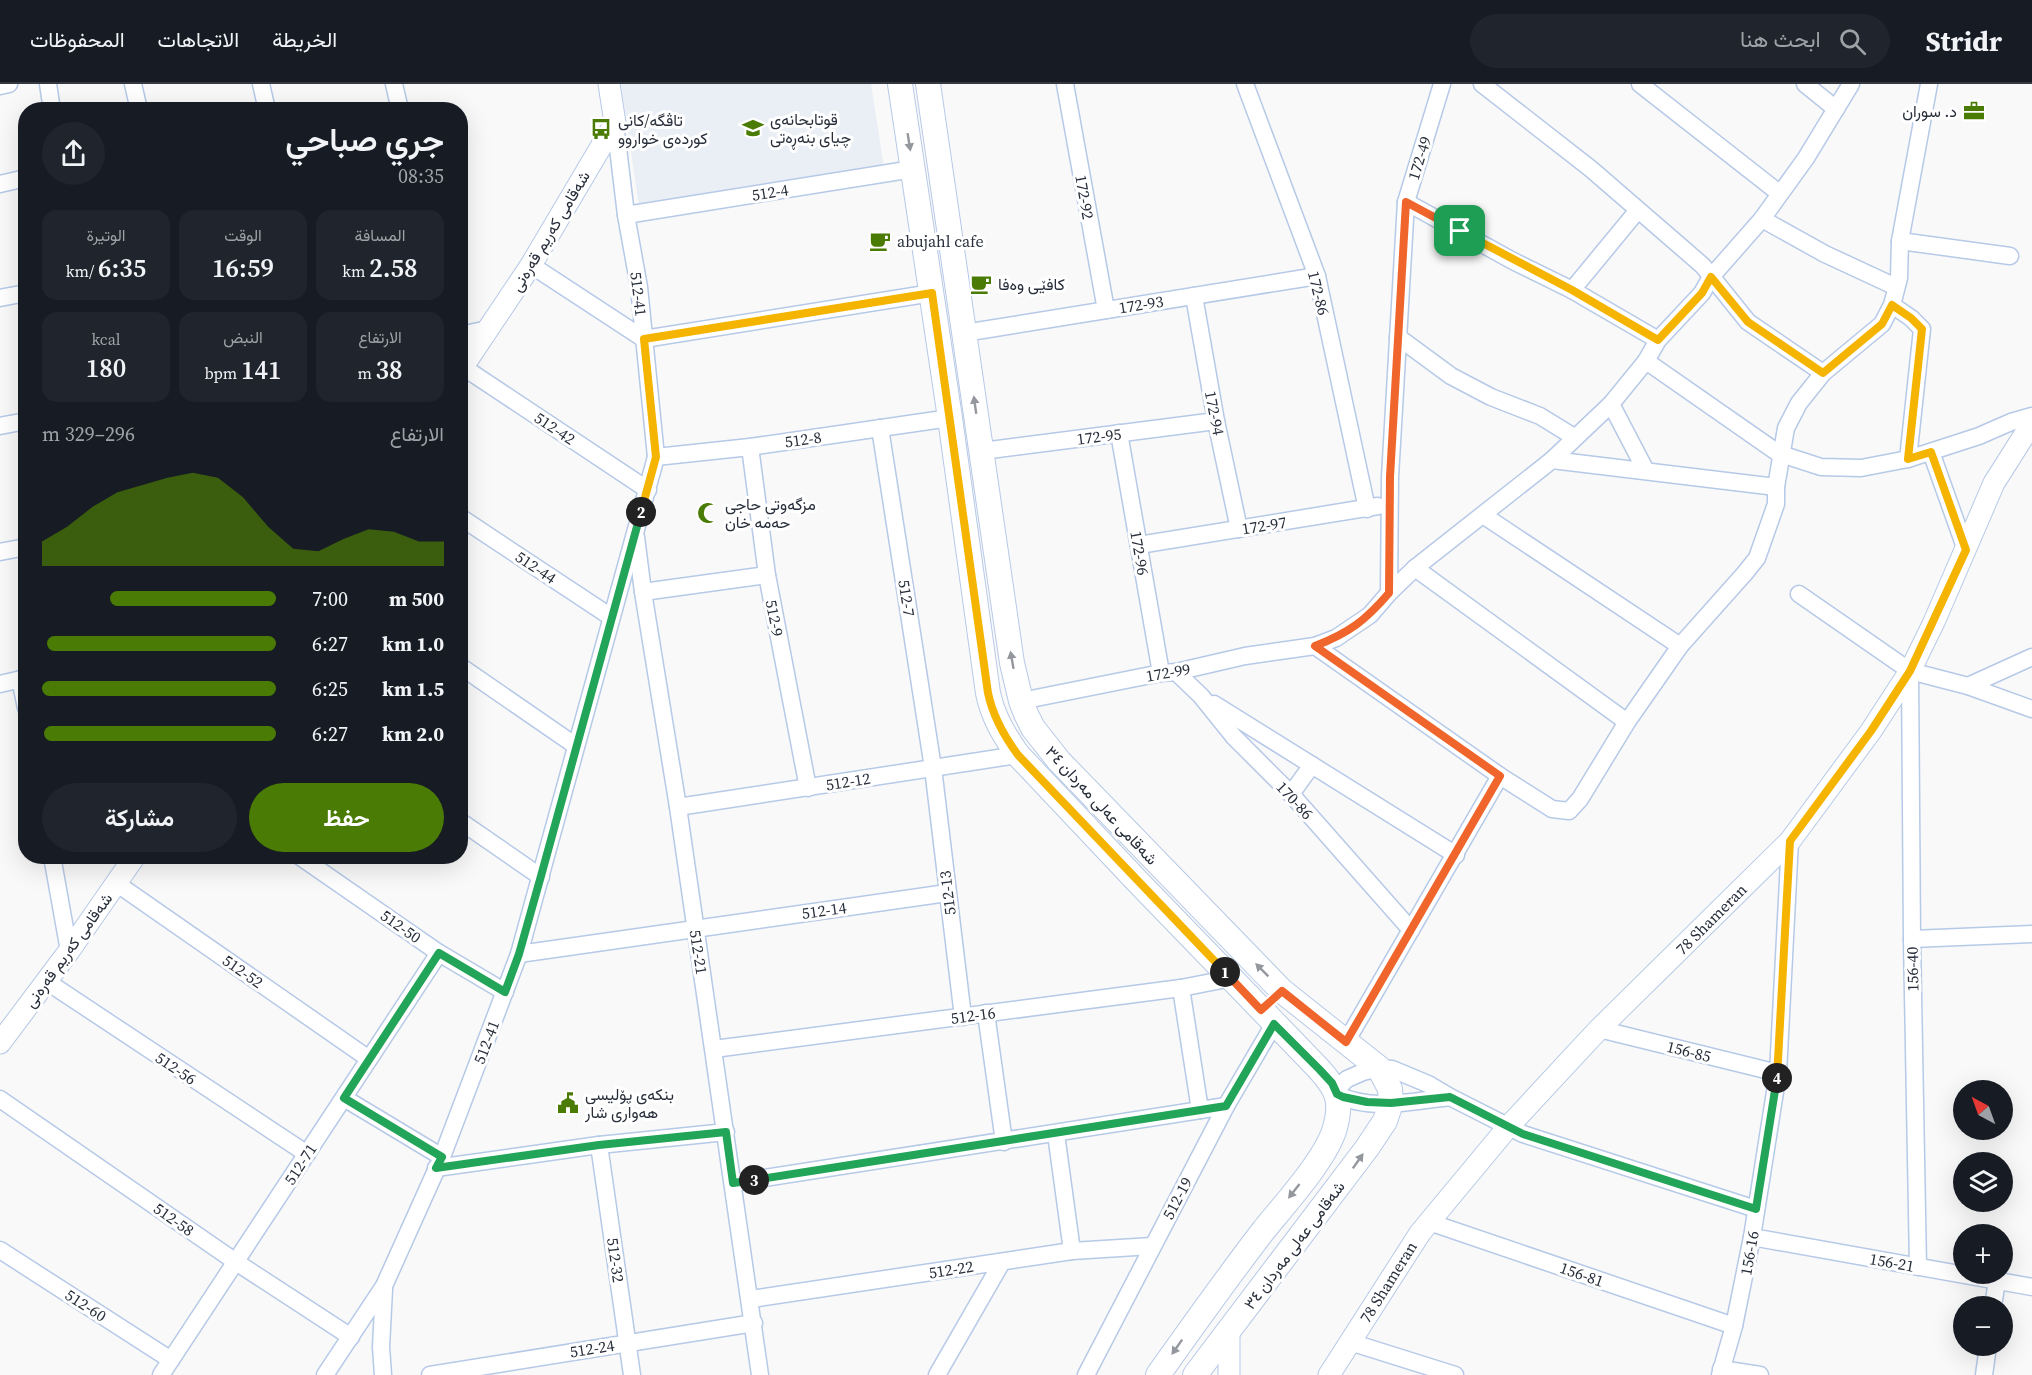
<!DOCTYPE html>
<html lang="ar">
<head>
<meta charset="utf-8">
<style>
  body { margin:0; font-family:"Source Serif 4",Vazirmatn,serif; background:#20242c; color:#f1f3f6; direction:rtl; height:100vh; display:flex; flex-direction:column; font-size:22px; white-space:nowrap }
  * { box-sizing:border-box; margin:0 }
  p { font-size:20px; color:#9ea1a6 }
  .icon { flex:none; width:33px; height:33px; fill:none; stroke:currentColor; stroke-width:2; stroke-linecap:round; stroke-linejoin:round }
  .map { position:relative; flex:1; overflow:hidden; direction:ltr }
  .side { position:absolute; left:18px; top:18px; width:450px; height:762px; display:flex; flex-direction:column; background:#171b24; border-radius:24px; box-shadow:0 6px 24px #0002; direction:rtl }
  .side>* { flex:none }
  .needle { width:39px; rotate:319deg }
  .buttons { position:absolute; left:1953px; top:996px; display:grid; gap:12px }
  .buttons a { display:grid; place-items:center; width:60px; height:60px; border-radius:50%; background:#171b24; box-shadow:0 6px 24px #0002; font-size:30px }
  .pin { position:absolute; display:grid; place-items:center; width:51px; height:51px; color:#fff; margin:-26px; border-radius:12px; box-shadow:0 3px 9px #0006 }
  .km { position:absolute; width:30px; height:30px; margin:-15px; border-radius:50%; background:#222; color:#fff; font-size:16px; line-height:30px; text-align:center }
  .round { display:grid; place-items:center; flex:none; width:63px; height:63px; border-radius:32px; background:#20242c }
  .headline { display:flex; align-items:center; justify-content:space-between; height:102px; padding:0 24px }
  h1 { font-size:33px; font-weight:600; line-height:45px }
  .metrics { display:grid; grid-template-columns:repeat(3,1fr); gap:9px; height:102px; padding:6px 24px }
  .metrics div { display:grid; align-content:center; border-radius:15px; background:#20242c; text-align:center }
  .metrics b { font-size:26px; font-weight:600 }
  .metrics small { font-size:16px; font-weight:400 }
  .metrics p { font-size:16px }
  .chart { height:168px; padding:12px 24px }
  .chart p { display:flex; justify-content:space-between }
  .chart svg { width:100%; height:108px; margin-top:6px; fill:#4a7b04; opacity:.7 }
  .button { display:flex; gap:12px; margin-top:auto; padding:12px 24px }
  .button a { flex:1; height:69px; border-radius:36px; background:#4a7b04; color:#fff; font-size:24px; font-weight:600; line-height:69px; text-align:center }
  .button a+a { background:#20242c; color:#f1f3f6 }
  ul { padding:0 24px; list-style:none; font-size:20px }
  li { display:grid; grid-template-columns:96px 72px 1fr; align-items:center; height:45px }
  li i { height:15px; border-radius:8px; background:#4a7b04 }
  header { display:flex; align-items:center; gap:36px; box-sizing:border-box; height:84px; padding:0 30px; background:#171b24; border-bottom:2px solid #363941 }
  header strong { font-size:28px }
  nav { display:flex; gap:33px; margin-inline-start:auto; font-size:21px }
  .search { width:420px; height:54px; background:#20242c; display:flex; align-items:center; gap:15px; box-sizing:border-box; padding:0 21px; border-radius:33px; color:#9ea1a6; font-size:22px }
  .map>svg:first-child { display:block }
</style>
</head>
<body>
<header>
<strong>Stridr</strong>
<div class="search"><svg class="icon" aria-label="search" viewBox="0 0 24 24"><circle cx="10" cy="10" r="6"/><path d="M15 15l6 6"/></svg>ابحث هنا</div>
<nav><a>الخريطة</a><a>الاتجاهات</a><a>المحفوظات</a></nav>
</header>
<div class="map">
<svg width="2032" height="1291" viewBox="0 0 2032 1291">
  <rect width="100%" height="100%" fill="#f9f9f9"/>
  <!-- built -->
  <path fill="#eaeff6" d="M621,0H871L885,89L639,122Z"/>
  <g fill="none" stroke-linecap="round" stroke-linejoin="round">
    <defs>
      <g id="minor">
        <path d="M48,0L52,26"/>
        <path d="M133,0L139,26"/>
        <path d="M261,0L267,26"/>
        <path d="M394,0L400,26"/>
        <path d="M1065,0L1106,226"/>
        <path d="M1245,0L1317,192L1367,425"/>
        <path d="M1482,0L1591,85L1680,162L1703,182L1748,238L1823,289"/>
        <path d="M1640,0L1779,109"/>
        <path d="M1805,0L1836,25"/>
        <path d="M0,2L9,0"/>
        <path d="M0,100L26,94"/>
        <path d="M1406,118L1513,177L1572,206L1638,126"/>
        <path d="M626,131L913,85"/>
        <path d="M1762,135L1825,170L1896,203"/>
        <path d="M1900,157L2010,172"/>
        <path d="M531,181L644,255L932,209"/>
        <path d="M1572,206L1658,256"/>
        <path d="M1194,212L1216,337L1239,445"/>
        <path d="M0,214L26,209"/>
        <path d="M1892,221L1911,234L1922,245L1908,375"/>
        <path d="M964,249L1317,192"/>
        <path d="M460,251L488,245"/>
        <path d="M1398,253L1451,292L1491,313L1540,332L1574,353"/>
        <path d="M1646,277L1778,369L1821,383L1861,384L1908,375L1979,352L2011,338L2032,332"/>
        <path d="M463,283L648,406"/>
        <path d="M1611,320L1646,387"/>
        <path d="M0,342L26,337"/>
        <path d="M880,344L933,684L963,933"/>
        <path d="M1119,349L1161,589"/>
        <path d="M750,363L767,491L808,704"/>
        <path d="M982,367L1216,337"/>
        <path d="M1931,368L1966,466"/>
        <path d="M656,373L750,363L950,334"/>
        <path d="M1552,376L1776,403"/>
        <path d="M1483,431L1680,562"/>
        <path d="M460,433L611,533"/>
        <path d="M636,453L643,508L678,723L760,1291"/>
        <path d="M1139,461L1378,422"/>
        <path d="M0,468L26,463"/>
        <path d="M1415,484L1627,638"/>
        <path d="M643,508L767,491"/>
        <path d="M1389,509L1390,393L1406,118L1442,0"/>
        <path d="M1799,510L1910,587L1968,602L2032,625"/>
        <path d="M1315,562L1500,692L1552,725L1569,727L1580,715L1627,638L1680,562L1745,489L1757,474L1776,420V403L1786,344L1799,319L1823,289L1882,240L1892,221L1899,194L1900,157L1929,0"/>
        <path d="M460,582L576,662"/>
        <path d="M1910,587L1912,855L1918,1183"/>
        <path d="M1176,588L1201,612L1234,653L1291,710L1411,846"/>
        <path d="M20,595L26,624"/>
        <path d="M0,600L26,594"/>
        <path d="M1968,602L2032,573"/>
        <path d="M1021,617L1161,589L1176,588L1245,572L1315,562L1336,554L1370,531L1389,509L1415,484L1552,376L1611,320L1646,277L1658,256L1702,209L1711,193L1762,135L1806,74L1851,0"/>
        <path d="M1214,620L1456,771"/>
        <path d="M1291,710L1312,681"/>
        <path d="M678,723L1018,671"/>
        <path d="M460,737L541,793"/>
        <path d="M52,772L69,867"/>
        <path d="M299,772L439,869L505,908"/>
        <path d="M116,799L369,975"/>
        <path d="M1912,855L2032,850"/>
        <path d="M519,870L947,809"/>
        <path d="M46,897L307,1070"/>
        <path d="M1181,904L1200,1026"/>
        <path d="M986,929L1004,1058"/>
        <path d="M1599,945L1778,989"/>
        <path d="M1346,958L1500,692"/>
        <path d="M714,965L1181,904L1232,894"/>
        <path d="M1336,1005L1347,995L1363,988L1379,984L1392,985L1428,1000L1450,1013L1523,1050L1756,1125"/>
        <path d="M1337,1010C1369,1028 1415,1017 1450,1013"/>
        <path d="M344,1014L442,1073"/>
        <path d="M0,1015L236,1178L351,1253"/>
        <path d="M1056,1050L1072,1167"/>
        <path d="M599,1061L632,1291"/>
        <path d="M436,1084L599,1061L726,1048"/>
        <path d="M733,1099L1226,1022"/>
        <path d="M1429,1138L1734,1242"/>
        <path d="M1752,1153L2032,1203"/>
        <path d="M0,1166L171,1276"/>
        <path d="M751,1215L1072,1167L1152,1162"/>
        <path d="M1993,1222L1997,1197"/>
        <path d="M1350,1258L1455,1291"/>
        <path d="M1721,1285L1760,1291"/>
        <path d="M161,1291L439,869"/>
        <path d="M325,1291L384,1202L442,1073L519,870L656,373L639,203L626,131L615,39"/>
        <path d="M383,1291L381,1263L384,1205"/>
        <path d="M430,1291L754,1239"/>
        <path d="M937,1291L1002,1178"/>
        <path d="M1086,1291L1226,1022L1274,940"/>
        <path d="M1720,1291L1734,1242L1752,1153L1778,989L1790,757"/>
        <path d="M1984,1291L1988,1262"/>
      </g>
      <g id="tertiary">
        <path d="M460,287L531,181L615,39L609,0"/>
        <path d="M0,959L69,867L135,772"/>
        <path d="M1229,1247V1291"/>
        <path d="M1329,1291L1420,1149L1508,1043L1599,945L1790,757L1871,647L1910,587L1934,538L1994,399L2032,339"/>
      </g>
      <g id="secondary">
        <path d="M900,0L950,334L988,609C993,633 1004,651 1018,671L1139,799L1319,985C1338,1006 1343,1018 1334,1047C1324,1077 1284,1121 1263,1147C1227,1194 1192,1243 1158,1291"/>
        <path d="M928,0L1012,579L1021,617L1026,630L1033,644L1059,677L1282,907L1379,984L1390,1005L1391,1019L1385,1037L1367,1064L1195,1291"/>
      </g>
    </defs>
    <!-- minor casing -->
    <use href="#minor" stroke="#b6c9e7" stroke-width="19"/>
    <!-- tertiary casing -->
    <use href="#tertiary" stroke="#b6c9e7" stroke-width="23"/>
    <!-- secondary casing -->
    <use href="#secondary" stroke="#b6c9e7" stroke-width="26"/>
    <!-- minor -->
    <use href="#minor" stroke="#fff" stroke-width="16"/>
    <!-- tertiary -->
    <use href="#tertiary" stroke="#fff" stroke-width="21"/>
    <!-- secondary -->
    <use href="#secondary" stroke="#fff" stroke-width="24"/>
  </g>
  <!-- one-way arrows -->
  <defs><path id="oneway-solid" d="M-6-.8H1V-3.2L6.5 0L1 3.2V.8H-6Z" transform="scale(1.5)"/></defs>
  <g fill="#94979d">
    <use href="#oneway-solid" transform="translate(909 58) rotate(81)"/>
    <use href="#oneway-solid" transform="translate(975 321) rotate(-98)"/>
    <use href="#oneway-solid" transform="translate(1012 576) rotate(-100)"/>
    <use href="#oneway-solid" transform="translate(1262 886) rotate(-135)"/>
    <use href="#oneway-solid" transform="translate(1358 1077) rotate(-55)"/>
    <use href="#oneway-solid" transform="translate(1294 1107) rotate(128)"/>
    <use href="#oneway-solid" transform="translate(1177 1263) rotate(125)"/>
  </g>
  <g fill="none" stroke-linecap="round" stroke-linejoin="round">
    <defs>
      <path id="split-1" d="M1225,888L1261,926L1282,907L1346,958L1500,692L1315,562C1349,549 1366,536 1389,509L1390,393L1406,118L1460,147"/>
      <path id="split-2" d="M641,428L656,373L644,255L932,209L988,609C993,633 1004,652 1018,671L1225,888"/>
      <path id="split-3" d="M641,428L541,792L519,870L505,908L439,869L344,1014L442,1073L436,1084L599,1061L726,1048L733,1099L754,1096"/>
      <path id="split-4" d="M754,1096L1226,1022L1274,940L1319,985L1332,999L1337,1010L1343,1013L1367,1018L1391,1019L1450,1013L1523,1050L1756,1125L1777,994"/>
      <path id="split-5" d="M1460,147L1572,206L1658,256L1702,209L1711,193L1748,238L1823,289L1882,240L1892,221L1911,234L1922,245L1908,375L1931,368L1966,466L1910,587L1871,647L1790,757L1777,994"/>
    </defs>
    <!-- split-1 casing -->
    <use href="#split-1" stroke="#fff" stroke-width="12"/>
    <!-- split-2 casing -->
    <use href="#split-2" stroke="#fff" stroke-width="12"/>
    <!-- split-3 casing -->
    <use href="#split-3" stroke="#fff" stroke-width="12"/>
    <!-- split-4 casing -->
    <use href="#split-4" stroke="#fff" stroke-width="12"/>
    <!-- split-5 casing -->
    <use href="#split-5" stroke="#fff" stroke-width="12"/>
    <!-- split-1 -->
    <use href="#split-1" stroke="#f0652b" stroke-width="8"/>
    <!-- split-2 -->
    <use href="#split-2" stroke="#f5b400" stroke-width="8"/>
    <!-- split-3 -->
    <use href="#split-3" stroke="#22a559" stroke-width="8"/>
    <!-- split-4 -->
    <use href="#split-4" stroke="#22a559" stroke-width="8"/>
    <!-- split-5 -->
    <use href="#split-5" stroke="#f5b400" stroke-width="8"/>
  </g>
  <!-- icons -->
  <defs>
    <symbol id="office-bare" viewBox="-9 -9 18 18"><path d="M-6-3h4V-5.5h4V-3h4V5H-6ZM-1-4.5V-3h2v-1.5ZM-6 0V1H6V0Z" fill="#4a7b04" stroke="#fff" stroke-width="2.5" paint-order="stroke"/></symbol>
    <symbol id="school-bare" viewBox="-9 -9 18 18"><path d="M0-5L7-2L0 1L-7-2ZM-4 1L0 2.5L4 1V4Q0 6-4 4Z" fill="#4a7b04" stroke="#fff" stroke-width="2.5" paint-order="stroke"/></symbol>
    <symbol id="bus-bare" viewBox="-9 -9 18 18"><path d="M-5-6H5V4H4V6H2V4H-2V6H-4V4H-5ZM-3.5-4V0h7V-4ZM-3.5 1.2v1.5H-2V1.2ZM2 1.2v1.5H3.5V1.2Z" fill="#4a7b04" stroke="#fff" stroke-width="2.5" paint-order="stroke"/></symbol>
    <symbol id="cafe-bare" viewBox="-9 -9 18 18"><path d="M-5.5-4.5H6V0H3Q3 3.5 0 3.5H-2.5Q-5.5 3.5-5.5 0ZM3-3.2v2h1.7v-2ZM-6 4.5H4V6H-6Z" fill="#4a7b04" stroke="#fff" stroke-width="2.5" paint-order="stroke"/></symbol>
    <symbol id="mosque-bare" viewBox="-9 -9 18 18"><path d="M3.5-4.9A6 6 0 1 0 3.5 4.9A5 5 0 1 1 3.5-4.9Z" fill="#4a7b04" stroke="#fff" stroke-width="2.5" paint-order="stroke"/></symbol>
    <symbol id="civic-bare" viewBox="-9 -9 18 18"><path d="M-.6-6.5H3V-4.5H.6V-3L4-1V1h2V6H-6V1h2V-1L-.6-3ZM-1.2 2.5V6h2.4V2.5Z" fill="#4a7b04" stroke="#fff" stroke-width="2.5" paint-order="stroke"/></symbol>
  </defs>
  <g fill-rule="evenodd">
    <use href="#office-bare" x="1959" y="12" width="30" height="30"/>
    <use href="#school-bare" x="738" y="29" width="30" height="30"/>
    <use href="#bus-bare" x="586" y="30" width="30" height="30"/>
    <use href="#cafe-bare" x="865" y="142" width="30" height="30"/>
    <use href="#cafe-bare" x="966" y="185" width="30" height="30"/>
    <use href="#mosque-bare" x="693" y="414" width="30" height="30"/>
    <use href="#civic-bare" x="553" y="1004" width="30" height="30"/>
  </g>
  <g text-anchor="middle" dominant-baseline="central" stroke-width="6" stroke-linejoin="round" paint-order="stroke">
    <!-- poi labels -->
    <g font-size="16" fill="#282f3b" stroke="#fff" text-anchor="start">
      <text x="1957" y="27" text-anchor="end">د. سوران</text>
      <text x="770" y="35">قوتابحانەی<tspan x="770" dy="18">چیای بنەڕەتی</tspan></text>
      <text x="618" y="36">تاڤگە/کانی<tspan x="618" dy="18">کوردەی خواروو</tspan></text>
      <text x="897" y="157">abujahl cafe</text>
      <text x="998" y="200">کافێی وەفا</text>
      <text x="725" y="420">مزگەوتی حاجی<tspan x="725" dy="18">حەمە خان</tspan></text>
      <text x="585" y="1010">بنکەی پۆلیسی<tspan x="585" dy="18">هەواری شار</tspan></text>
    </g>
    <!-- street labels -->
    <g font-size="16" fill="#282f3b" stroke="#fff">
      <text transform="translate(1419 74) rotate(-73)">172-49</text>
      <text transform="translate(770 108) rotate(-9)">512-4</text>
      <text transform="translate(1085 113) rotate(80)">172-92</text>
      <text transform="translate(550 147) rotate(-59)">شەقامی کەریم قەرەنی</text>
      <text transform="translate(1319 209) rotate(76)">172-86</text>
      <text transform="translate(639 210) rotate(83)">512-41</text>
      <text transform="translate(1141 220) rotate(-9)">172-93</text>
      <text transform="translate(1215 329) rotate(79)">172-94</text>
      <text transform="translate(555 344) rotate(34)">512-42</text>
      <text transform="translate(1099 352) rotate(-7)">172-95</text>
      <text transform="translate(803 355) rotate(-8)">512-8</text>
      <text transform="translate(1264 441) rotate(-9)">172-97</text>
      <text transform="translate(1140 469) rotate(80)">172-96</text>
      <text transform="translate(536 483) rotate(34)">512-44</text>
      <text transform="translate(907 514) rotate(81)">512-7</text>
      <text transform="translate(775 534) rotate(79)">512-9</text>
      <text transform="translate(1168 588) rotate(-10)">172-99</text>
      <text transform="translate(848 697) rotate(-9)">512-12</text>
      <text transform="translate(1295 716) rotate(47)">170-86</text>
      <text transform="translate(1102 721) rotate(47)">شەقامی عەلی مەردان ٣٤</text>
      <text transform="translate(947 809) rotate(-97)">512-13</text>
      <text transform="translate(824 826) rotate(-8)">512-14</text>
      <text transform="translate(1711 835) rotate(-45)">78 Shameran</text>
      <text transform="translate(401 842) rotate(35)">512-50</text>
      <text transform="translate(68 866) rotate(-54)">شەقامی کەریم قەرەنی</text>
      <text transform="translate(699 868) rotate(81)">512-21</text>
      <text transform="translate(1912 885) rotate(-91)">156-40</text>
      <text transform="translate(243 887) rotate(35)">512-52</text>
      <text transform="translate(973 931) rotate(-8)">512-16</text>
      <text transform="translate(486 958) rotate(-69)">512-41</text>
      <text transform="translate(1689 967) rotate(14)">156-85</text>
      <text transform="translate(176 984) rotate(34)">512-56</text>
      <text transform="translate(300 1080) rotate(-57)">512-71</text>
      <text transform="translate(1177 1114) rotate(-62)">512-19</text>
      <text transform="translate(174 1135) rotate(35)">512-58</text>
      <text transform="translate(1294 1161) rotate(-53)">شەقامی عەلی مەردان ٣٤</text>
      <text transform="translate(1749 1169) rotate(-80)">156-16</text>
      <text transform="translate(616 1176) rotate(82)">512-32</text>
      <text transform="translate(1892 1178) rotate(10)">156-21</text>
      <text transform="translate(951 1185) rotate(-9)">512-22</text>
      <text transform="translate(1582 1190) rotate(19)">156-81</text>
      <text transform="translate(1388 1198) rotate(-58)">78 Shameran</text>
      <text transform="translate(86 1221) rotate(33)">512-60</text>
      <text transform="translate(592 1264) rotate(-9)">512-24</text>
    </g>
  </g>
</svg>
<div class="buttons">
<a><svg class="needle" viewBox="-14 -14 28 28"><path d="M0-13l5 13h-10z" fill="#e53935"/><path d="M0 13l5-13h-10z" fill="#9ea1a6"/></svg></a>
<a><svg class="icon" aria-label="layers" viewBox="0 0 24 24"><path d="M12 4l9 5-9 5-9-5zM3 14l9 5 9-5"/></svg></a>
<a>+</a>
<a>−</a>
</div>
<div class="pin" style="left:1460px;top:147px;background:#1e9e55"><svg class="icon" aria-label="arrive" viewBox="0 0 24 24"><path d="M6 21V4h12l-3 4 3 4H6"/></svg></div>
<b class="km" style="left:1225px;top:888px">1</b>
<b class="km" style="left:641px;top:428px">2</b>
<b class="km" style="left:754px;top:1096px">3</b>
<b class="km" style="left:1777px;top:994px">4</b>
<section class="side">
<div class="headline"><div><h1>جري صباحي</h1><p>08:35</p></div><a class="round"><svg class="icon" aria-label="share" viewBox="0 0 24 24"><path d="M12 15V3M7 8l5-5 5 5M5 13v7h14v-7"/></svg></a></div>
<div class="metrics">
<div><p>المسافة</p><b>2.58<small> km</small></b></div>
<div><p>الوقت</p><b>16:59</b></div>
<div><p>الوتيرة</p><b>6:35<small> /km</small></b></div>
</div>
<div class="metrics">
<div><p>الارتفاع</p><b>38<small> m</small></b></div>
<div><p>النبض</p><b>141<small> bpm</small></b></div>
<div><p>kcal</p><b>180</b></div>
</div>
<div class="chart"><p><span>الارتفاع</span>296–329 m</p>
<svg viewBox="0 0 160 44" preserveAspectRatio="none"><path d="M0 44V34L10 28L20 20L30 14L40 11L50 8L60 6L70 8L80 16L90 28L100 37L110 38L120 33L130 29L140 30L150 34L160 34V44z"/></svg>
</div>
<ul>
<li><b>500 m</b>7:00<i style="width:71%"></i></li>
<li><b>1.0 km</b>6:27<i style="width:98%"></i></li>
<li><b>1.5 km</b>6:25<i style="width:100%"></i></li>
<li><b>2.0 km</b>6:27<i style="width:99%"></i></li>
</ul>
<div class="button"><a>حفظ</a><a>مشاركة</a></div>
</section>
</div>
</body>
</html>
